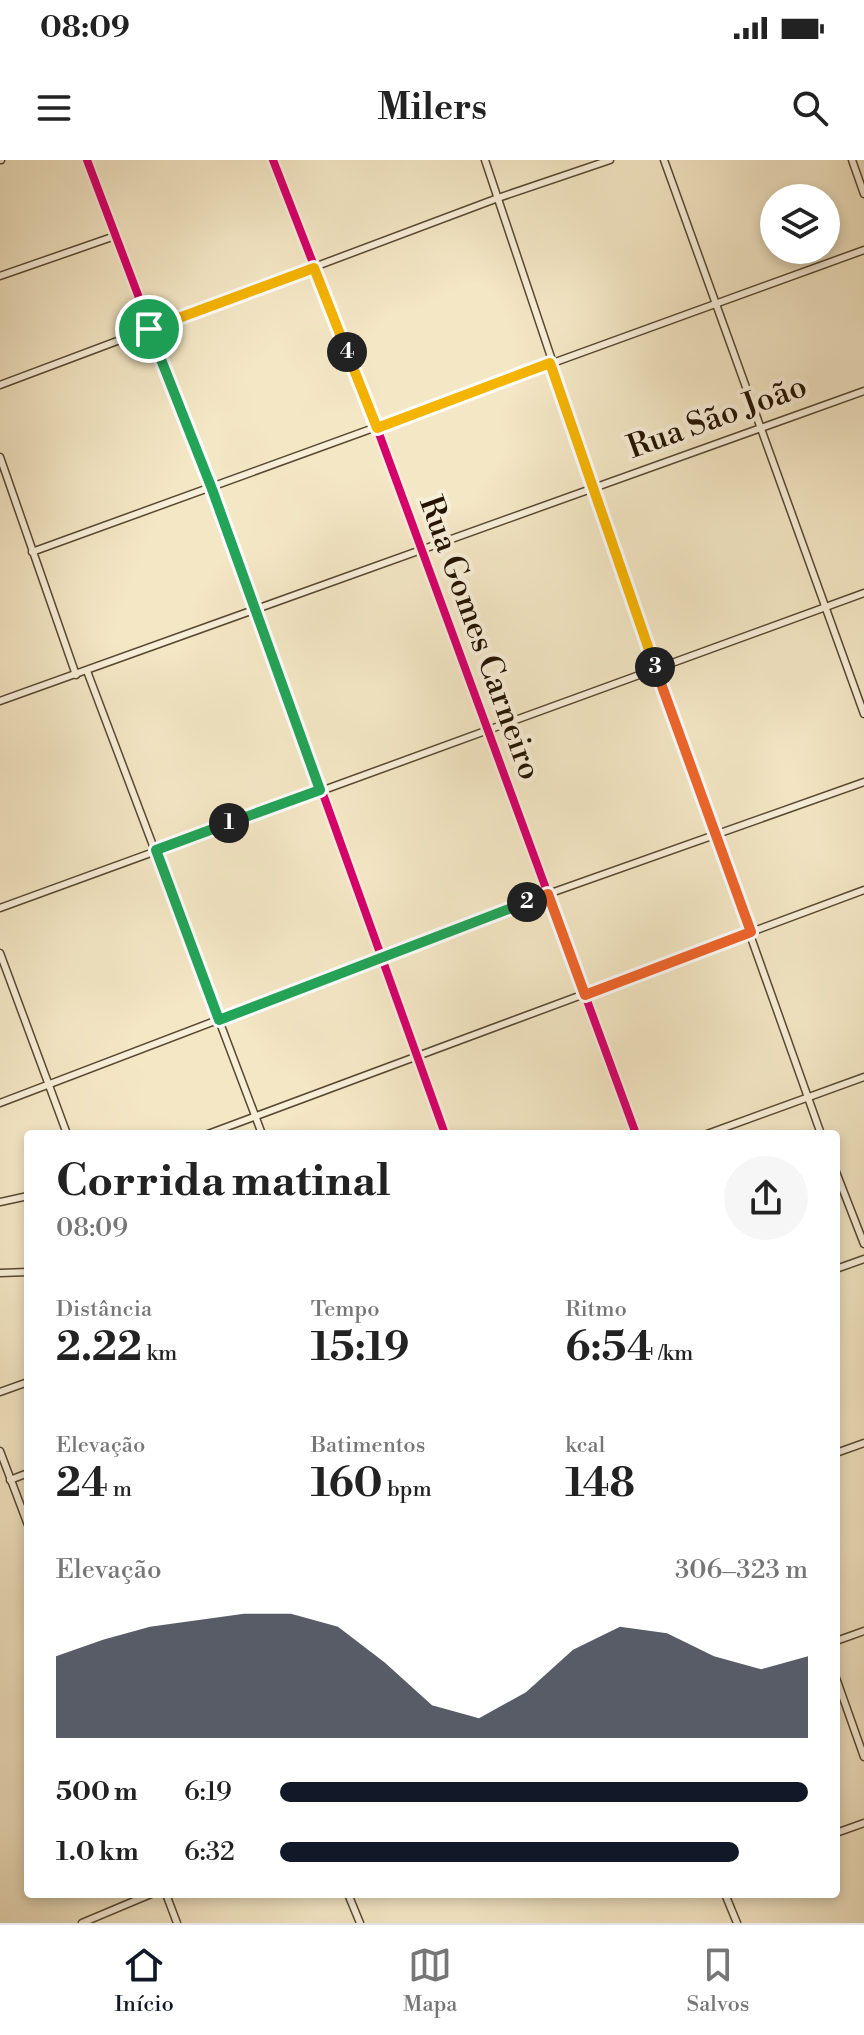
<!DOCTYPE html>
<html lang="pt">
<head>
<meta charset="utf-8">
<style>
  body { margin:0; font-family:"Libre Bodoni",serif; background:#f6f6f6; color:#222; height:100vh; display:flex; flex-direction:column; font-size:30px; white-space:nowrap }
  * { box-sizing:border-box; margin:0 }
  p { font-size:26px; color:#767676 }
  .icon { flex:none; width:44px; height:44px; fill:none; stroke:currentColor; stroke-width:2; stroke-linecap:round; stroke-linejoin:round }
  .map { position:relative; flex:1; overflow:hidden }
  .drawer { position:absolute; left:24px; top:970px; width:816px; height:768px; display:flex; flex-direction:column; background:#fff; border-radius:8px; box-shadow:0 4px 12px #0003 }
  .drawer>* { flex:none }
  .buttons { position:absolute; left:760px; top:24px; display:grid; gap:16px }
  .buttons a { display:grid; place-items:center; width:80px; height:80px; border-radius:50%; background:#fff; box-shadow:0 4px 12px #0003; font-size:40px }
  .pin { position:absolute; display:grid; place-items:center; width:68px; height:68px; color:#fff; margin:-34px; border:4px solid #fff; border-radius:50%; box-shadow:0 2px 8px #0007 }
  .km { position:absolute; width:40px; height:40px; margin:-20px; border-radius:50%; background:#222; color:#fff; font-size:22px; line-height:40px; text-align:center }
  .round { display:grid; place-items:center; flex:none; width:84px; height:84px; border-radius:42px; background:#f6f6f6 }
  .summary { display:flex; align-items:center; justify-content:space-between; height:136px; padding:0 32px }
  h1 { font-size:44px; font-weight:700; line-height:60px }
  .metrics { display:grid; grid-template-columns:repeat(3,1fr); gap:12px; height:136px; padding:8px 32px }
  .metrics div { display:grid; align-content:center }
  .metrics b { font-size:40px; font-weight:700 }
  .metrics small { font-size:22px; font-weight:400 }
  .metrics p { font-size:22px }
  .chart { height:224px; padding:16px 32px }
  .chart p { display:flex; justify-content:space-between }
  .chart svg { width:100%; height:144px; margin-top:8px; fill:#111827; opacity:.7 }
  ul { padding:0 32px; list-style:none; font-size:26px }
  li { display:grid; grid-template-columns:128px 96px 1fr; align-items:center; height:60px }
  li i { height:20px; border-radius:10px; background:#111827 }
  .status { display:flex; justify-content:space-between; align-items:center; height:56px; padding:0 40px; background:#fff; direction:ltr }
  .status svg { height:22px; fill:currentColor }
  header { display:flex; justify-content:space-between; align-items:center; height:104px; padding:0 32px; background:#fff; font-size:36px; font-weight:700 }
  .dock { display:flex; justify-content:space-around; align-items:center; height:112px; border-top:2px solid #e0e0e0; background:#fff; font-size:22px; color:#767676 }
  .dock a { display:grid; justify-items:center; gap:4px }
  .dock .selected { color:#111827 }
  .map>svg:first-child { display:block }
</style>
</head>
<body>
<div class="status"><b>08:09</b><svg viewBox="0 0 49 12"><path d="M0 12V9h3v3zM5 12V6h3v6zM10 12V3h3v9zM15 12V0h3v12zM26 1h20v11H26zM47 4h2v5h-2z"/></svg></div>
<header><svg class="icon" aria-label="menu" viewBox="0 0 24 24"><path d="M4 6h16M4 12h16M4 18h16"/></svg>Milers<svg class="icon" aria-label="search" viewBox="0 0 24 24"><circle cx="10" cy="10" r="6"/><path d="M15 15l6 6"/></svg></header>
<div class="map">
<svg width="864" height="1763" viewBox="0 0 864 1763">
  <rect width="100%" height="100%" fill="#f4e7c5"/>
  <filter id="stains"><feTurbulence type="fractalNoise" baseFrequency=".0025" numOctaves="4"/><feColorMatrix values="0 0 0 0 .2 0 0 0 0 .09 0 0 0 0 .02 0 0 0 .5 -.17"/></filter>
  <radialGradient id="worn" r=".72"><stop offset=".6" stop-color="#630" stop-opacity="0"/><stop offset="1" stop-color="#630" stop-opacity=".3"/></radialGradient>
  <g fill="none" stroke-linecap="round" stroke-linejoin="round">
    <defs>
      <g id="minor">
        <path d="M0,0H1"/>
        <path d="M87,0L257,450L445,974"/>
        <path d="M273,0L377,268L636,974"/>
        <path d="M485,0L655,508L821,974"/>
        <path d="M664,0L864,554"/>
        <path d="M852,0L864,34"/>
        <path d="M0,116L115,76"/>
        <path d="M0,225L498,38L610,0"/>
        <path d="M0,297L76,515"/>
        <path d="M32,392L864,90"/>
        <path d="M87,511L262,974"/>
        <path d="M0,541L864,231"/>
        <path d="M0,748L864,433"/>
        <path d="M0,793L67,974"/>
        <path d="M0,943L548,734L864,622"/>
        <path d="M208,974L864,730"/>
        <path d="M707,974L864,917"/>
        <path d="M836,1012L864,1084"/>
        <path d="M0,1042L28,1036"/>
        <path d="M836,1109L864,1099"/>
        <path d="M0,1113L28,1112"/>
        <path d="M0,1232L28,1222"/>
        <path d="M0,1291L28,1365"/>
        <path d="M836,1293L864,1283"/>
        <path d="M10,1320L28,1313"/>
        <path d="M836,1481L864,1471"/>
        <path d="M836,1518L864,1597"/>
        <path d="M836,1673L864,1663"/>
        <path d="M166,1734L177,1763"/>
        <path d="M348,1734L360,1763"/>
        <path d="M725,1734L737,1763"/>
        <path d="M82,1763L151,1734"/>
      </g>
    </defs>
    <!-- minor casing -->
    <use href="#minor" stroke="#584831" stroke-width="9"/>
    <!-- minor -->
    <use href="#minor" stroke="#f8efd9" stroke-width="6"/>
    <defs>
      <g id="cycleway">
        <path d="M87,0L257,450L445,974"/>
        <path d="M273,0L377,268L636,974"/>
      </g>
    </defs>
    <!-- cycleway casing -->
    <use href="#cycleway" stroke="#f8efd9" stroke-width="13"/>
    <!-- cycleway -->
    <use href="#cycleway" stroke="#d6006c" stroke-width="8"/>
  </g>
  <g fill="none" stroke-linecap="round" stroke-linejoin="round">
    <defs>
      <path id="split-1" d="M149,169L212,329L320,630L229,663"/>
      <path id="split-2" d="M229,663L156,690L219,860L527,742"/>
      <path id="split-3" d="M527,742L548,734L585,835L751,772L655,507"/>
      <path id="split-4" d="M347,192L377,268L550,203L655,507"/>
      <path id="split-5" d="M149,169L314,108L347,192"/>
    </defs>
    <!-- split-1 casing -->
    <use href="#split-1" stroke="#fff" stroke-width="16"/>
    <!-- split-2 casing -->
    <use href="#split-2" stroke="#fff" stroke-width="16"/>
    <!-- split-3 casing -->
    <use href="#split-3" stroke="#fff" stroke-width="16"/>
    <!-- split-4 casing -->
    <use href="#split-4" stroke="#fff" stroke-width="16"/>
    <!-- split-5 casing -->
    <use href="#split-5" stroke="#fff" stroke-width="16"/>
    <!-- split-1 -->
    <use href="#split-1" stroke="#22a559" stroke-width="10"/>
    <!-- split-2 -->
    <use href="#split-2" stroke="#22a559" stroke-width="10"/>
    <!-- split-3 -->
    <use href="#split-3" stroke="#f0652b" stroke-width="10"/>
    <!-- split-4 -->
    <use href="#split-4" stroke="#f5b400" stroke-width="10"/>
    <!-- split-5 -->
    <use href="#split-5" stroke="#f5b400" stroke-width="10"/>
  </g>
  <g text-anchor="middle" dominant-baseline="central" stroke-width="8" stroke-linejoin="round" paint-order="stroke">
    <!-- street labels -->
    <g font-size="32" fill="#241300" stroke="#f8efd9">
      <text transform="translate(717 257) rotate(-20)">Rua São João</text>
      <text transform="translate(480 478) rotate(70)">Rua Gomes Carneiro</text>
    </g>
  </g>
  <rect width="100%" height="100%" filter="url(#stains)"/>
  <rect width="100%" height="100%" fill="url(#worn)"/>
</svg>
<div class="buttons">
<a><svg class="icon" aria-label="layers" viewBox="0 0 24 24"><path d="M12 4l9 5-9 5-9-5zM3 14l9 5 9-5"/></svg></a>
</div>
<div class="pin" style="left:149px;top:169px;background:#1e9e55"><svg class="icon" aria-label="arrive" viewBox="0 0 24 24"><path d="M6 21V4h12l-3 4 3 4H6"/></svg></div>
<b class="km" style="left:229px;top:663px">1</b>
<b class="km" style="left:527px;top:742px">2</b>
<b class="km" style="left:655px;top:507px">3</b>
<b class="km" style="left:347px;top:192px">4</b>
<section class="drawer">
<div class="summary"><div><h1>Corrida matinal</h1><p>08:09</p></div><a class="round"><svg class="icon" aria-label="share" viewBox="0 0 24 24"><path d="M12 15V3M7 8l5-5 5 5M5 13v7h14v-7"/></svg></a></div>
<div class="metrics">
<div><p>Distância</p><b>2.22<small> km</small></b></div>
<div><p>Tempo</p><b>15:19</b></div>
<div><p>Ritmo</p><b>6:54<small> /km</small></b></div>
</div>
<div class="metrics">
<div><p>Elevação</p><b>24<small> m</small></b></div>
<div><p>Batimentos</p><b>160<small> bpm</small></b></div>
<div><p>kcal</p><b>148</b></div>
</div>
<div class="chart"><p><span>Elevação</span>306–323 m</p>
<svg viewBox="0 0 160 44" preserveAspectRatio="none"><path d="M0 44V19L10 14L20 10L30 8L40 6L50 6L60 10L70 21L80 34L90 38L100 30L110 17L120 10L130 12L140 19L150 23L160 19V44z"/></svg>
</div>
<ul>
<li><b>500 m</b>6:19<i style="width:100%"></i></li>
<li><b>1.0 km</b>6:32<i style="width:87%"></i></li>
</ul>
</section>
</div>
<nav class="dock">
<a class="selected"><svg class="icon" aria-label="home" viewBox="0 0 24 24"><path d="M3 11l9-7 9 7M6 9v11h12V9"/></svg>Início</a>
<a><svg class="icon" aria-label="map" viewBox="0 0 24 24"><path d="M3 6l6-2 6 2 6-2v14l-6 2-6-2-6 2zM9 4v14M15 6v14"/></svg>Mapa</a>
<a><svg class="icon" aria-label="saved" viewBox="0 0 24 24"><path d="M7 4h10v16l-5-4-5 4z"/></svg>Salvos</a>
</nav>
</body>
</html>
